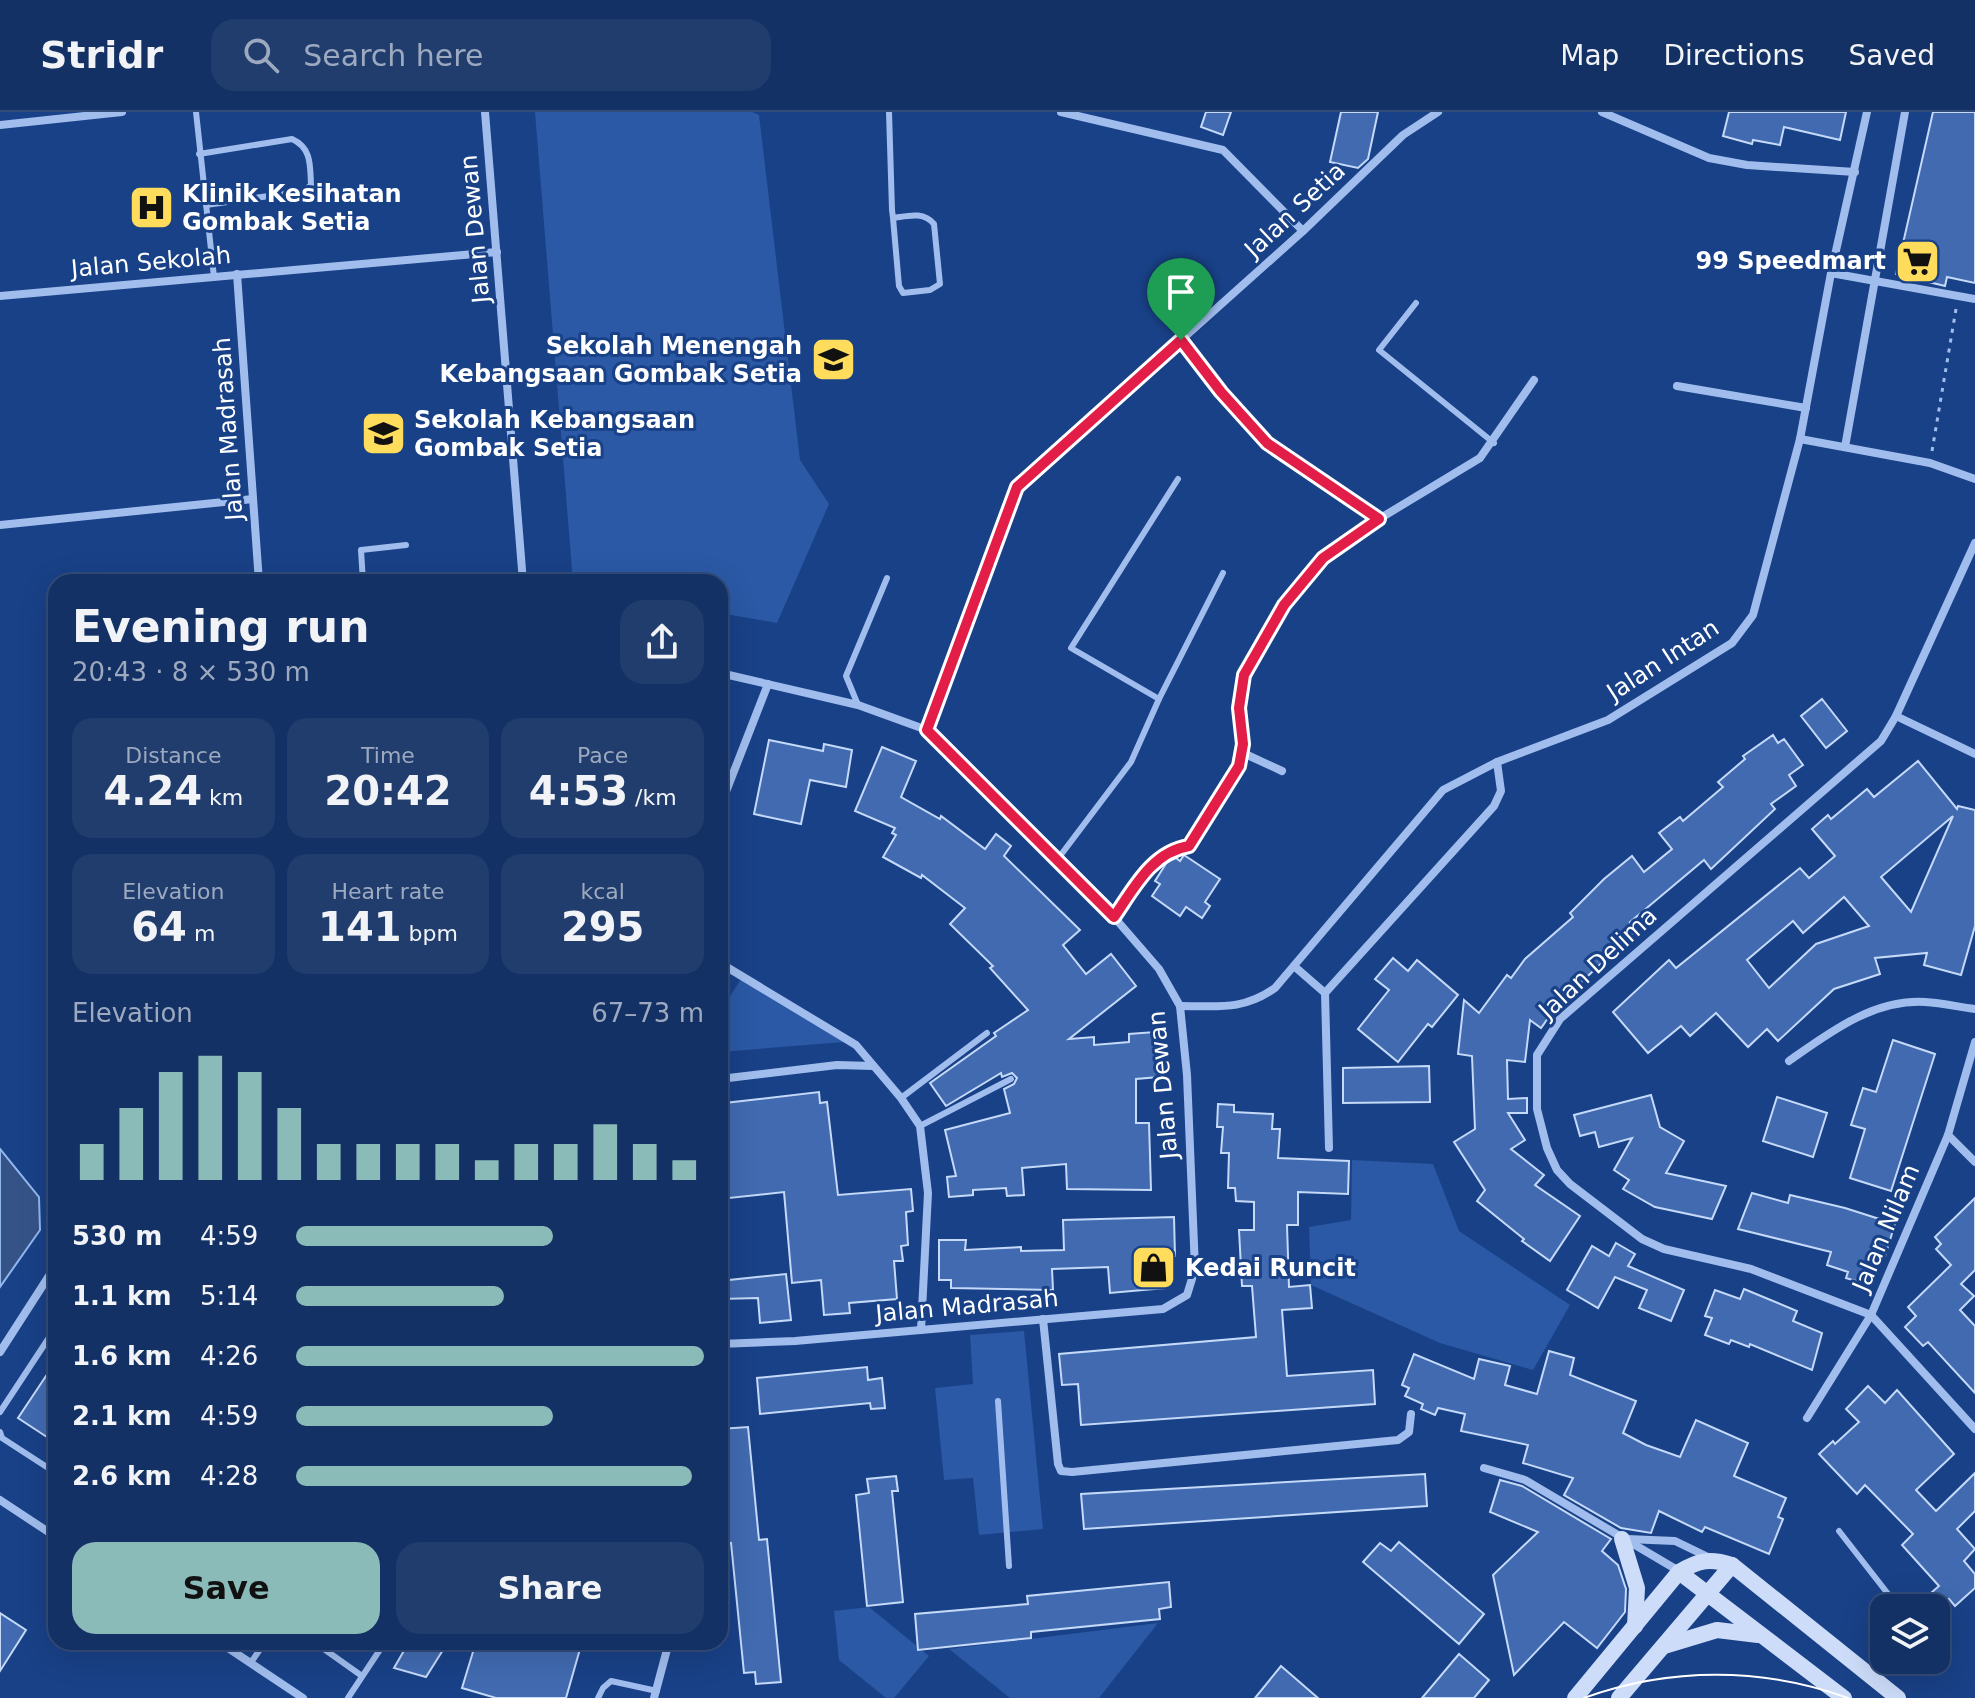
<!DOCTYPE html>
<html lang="en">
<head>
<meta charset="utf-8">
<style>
  body { margin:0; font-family:"DejaVu Sans",sans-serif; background:#203d6e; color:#f1f3f6; height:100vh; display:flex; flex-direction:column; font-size:30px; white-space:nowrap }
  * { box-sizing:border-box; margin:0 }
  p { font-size:26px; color:#9da9bf }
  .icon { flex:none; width:44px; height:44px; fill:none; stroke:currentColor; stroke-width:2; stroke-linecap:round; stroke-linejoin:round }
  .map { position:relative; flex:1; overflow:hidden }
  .sheet { position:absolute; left:48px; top:462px; width:680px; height:1076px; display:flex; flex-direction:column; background:#133165; border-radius:24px; box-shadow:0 8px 32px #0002,0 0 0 2px #324c79 }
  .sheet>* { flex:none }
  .fabs { position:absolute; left:1870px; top:1482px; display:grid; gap:16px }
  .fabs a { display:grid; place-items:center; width:80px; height:80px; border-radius:16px; background:#133165; box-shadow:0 8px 32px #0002,0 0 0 2px #324c79; font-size:40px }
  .pin { position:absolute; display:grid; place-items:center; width:68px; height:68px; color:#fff; margin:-82px -34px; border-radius:50% 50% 50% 0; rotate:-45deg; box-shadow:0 0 8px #0007 }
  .pin .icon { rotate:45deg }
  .round { display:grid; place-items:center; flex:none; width:84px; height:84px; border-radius:24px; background:#203d6e }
  .headline { display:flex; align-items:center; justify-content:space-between; height:136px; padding:0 24px }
  h1 { font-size:44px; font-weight:800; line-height:60px }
  .stats { display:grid; grid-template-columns:repeat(3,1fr); gap:12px; height:136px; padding:8px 24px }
  .stats div { display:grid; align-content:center; border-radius:20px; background:#203d6e; text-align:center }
  .stats b { font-size:40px; font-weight:800 }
  .stats small { font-size:22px; font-weight:400 }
  .stats p { font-size:22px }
  .chart { height:224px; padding:16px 24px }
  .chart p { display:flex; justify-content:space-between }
  .chart svg { width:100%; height:144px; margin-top:8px; stroke:#8bbbb9; stroke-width:6 }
  .cta { display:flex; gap:16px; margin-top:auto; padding:16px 24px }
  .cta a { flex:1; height:92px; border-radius:24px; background:#8bbbb9; color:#111; font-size:32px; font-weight:800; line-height:92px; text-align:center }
  .cta a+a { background:#203d6e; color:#f1f3f6 }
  ul { padding:0 24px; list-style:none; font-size:26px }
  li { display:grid; grid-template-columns:128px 96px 1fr; align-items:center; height:60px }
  li i { height:20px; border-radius:10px; background:#8bbbb9 }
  header { display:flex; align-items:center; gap:48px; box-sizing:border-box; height:112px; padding:0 40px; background:#133165; border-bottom:2px solid #324c79 }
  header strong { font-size:38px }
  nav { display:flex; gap:44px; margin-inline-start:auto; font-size:28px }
  .search { width:560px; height:72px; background:#203d6e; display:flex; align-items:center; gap:20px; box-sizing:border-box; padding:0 28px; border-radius:24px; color:#9da9bf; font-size:30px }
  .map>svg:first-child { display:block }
</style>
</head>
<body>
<header>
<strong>Stridr</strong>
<div class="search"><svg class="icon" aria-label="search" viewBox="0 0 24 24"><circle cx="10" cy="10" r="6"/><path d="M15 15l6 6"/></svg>Search here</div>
<nav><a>Map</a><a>Directions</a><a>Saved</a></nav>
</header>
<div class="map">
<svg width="1975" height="1586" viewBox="0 0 1975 1586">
  <rect width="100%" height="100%" fill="#194187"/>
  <!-- green -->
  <g fill="#2b59a5">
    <path d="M535,0H752L759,3L800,348L829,392L777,511L720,501V470H573Z"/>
    <path d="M741,867L844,930L720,940V900Z"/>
    <path d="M1352,1048L1433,1052L1459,1119L1570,1193L1533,1258L1440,1231L1311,1173L1309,1115L1351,1108Z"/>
    <path d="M1024,1219L1043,1417L979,1423L973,1366L944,1368L935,1276L973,1272L970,1223Z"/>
    <path d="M869,1495L929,1544L894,1586H886L839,1548L834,1499Z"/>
    <path d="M1158,1511L1099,1586H1010L949,1537Z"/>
  </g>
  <!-- water -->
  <path fill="#355387" stroke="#92b7ef" stroke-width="2" d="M0,1037L39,1085L40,1118L0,1175Z"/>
  <!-- building -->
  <g fill="#416ab0" stroke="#c5d9f9" stroke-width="2" fill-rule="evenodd">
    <path d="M1206,0H1231L1223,23L1201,15Z"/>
    <path d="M1341,0H1378L1368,47L1358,56L1330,50Z"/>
    <path d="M1729,0H1846L1840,28L1784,15L1780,33L1753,28L1752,32L1723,24Z"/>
    <path d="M1933,0H1975V171L1947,165L1945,174L1896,162Z"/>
    <path d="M1822,587L1847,619L1826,636L1801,604Z"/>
    <path d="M1773,623L1778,631L1784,627L1803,653L1789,663L1796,674L1771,692L1775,697L1711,757L1704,748L1630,810L1637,818L1575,876L1572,873L1541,916L1530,908L1525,950L1507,948L1508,987L1527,986V1001H1508L1525,1028L1511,1037L1544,1063L1535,1073L1580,1104L1550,1149L1522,1129L1524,1127L1477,1089L1485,1078L1454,1030L1475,1017L1472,944L1458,942L1464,888L1479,901L1507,863L1511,866L1525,847L1573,805L1570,801L1604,767L1632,744L1644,760L1672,737L1659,721L1680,705L1683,709L1723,675L1718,670L1745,647L1743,644Z"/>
    <path d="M769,628L823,639L824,632L852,638L846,675L810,668L801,712L754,702Z"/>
    <path d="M882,635L916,649L901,685L940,707L941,704L985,737L996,722L1011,734L1004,744L1080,818L1063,833L1086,862L1111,842L1136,874L1069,927L1094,925V933L1129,930V922L1155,920L1159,965L1136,967V1011H1149L1151,1078L1067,1077L1066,1052L1022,1056L1024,1083L1007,1084L1006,1076L973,1078V1083L949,1085L947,1065L956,1064L945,1018L1010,1001L1004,977L1014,972L1017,966L1012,961L1002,965L1001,961L946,994L930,971L996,924L994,921L1028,898L990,856L993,854L950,812L965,796L922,763L921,766L883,745L896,723L892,721L895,716L855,699Z"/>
    <path d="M1918,649L1957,697L1958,694L1975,698V814L1961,863L1924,853L1927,841L1875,846L1880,862L1834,877L1778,929L1767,917L1748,935L1716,901L1690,924L1681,914L1648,941L1613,900L1669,848L1676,856L1800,756L1809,766L1835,744L1812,717L1828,703L1831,707L1867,677L1874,685ZM1953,704L1911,800L1881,765ZM1844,785L1869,814L1816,832L1769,876L1747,848L1793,809L1803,821Z"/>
    <path d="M1184,743L1220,767L1205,790L1210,794L1202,806L1186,795L1180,804L1152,784L1160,772L1155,769L1167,750L1176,746L1180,749Z"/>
    <path d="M1393,846L1408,859L1417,848L1458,883L1432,915L1428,912L1398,950L1358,917L1389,878L1375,867Z"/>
    <path d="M1893,928L1935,942L1891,1079L1850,1066L1865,1017L1851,1013L1863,976L1876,980Z"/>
    <path d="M1429,954L1430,990L1343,991V956Z"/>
    <path d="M819,980L820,991L827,990L838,1083L911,1077L913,1099L906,1100L908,1133L901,1134L903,1149H894L897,1187L849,1191L850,1201L824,1203L821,1168L792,1171L784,1080L720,1087V1000H726L725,991Z"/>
    <path d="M1651,983L1660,1015L1684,1029L1666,1061L1726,1074L1712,1107L1655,1095L1623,1077L1629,1068L1614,1058L1632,1026L1599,1035L1595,1020L1580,1024L1574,1003Z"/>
    <path d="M1777,985L1827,1001L1813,1045L1763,1029Z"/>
    <path d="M1218,992L1234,993V1000L1273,1002L1272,1017H1280L1278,1046L1349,1049L1348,1082L1298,1080V1113H1287L1289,1175L1310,1173L1312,1196L1282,1198L1287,1264L1373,1258L1375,1292L1081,1313L1078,1272L1062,1273L1059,1242L1256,1225L1252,1174H1242L1239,1118H1254V1090L1236,1089L1235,1076H1228L1229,1041H1221L1223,1015H1217Z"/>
    <path d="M1752,1081L1788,1091L1790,1083L1845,1096L1895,1112L1885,1144L1876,1141L1866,1172L1846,1166L1848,1160L1827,1153L1831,1140L1738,1117Z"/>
    <path d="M1975,1086V1158L1961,1172L1974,1184L1960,1198L1975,1214V1281L1928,1230L1923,1234L1905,1215L1916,1204L1908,1195L1951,1153L1936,1137L1941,1132L1935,1125Z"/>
    <path d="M1174,1105L1175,1144H1162L1165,1176L1110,1181L1108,1155L1052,1157L1053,1178L951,1176V1168H939V1128H966L965,1138L1021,1135V1139L1064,1138L1063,1108Z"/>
    <path d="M1616,1131L1635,1142L1628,1154L1684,1178L1671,1209L1639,1196L1647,1178L1615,1165L1598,1196L1567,1178L1592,1134L1609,1144Z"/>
    <path d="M786,1162L791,1208L760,1211L758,1186L720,1187V1169Z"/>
    <path d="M1744,1177L1797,1199L1793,1209L1822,1221L1812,1258L1750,1232L1749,1235L1731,1228L1729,1232L1705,1223L1712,1206L1705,1204L1715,1178L1740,1187Z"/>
    <path d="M1549,1239L1574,1246L1570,1263L1636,1289L1623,1321L1646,1333L1680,1345L1696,1308L1748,1331L1734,1364L1786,1386L1778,1405L1783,1407L1769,1442L1705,1415L1702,1420L1659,1399L1651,1421L1621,1416L1564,1383L1573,1366L1523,1351L1528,1333L1461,1319L1465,1302L1438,1296L1435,1303L1421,1297L1423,1292L1405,1284L1409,1276L1402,1273L1414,1242L1474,1267L1479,1247L1510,1254L1505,1273L1537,1282Z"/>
    <path d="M56,1249V1331L18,1306Z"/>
    <path d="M867,1255L868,1268L882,1266L885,1296L871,1297L870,1291L760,1302L757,1266Z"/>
    <path d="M1868,1274L1885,1291L1897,1278L1954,1342L1916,1378L1936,1399L1975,1361V1399L1957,1417L1975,1437L1964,1449L1975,1462V1476L1955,1494L1949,1487L1943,1492L1932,1480L1939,1474L1902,1433L1913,1422L1865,1373L1857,1382L1819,1342L1833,1329L1835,1332L1859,1310L1846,1297Z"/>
    <path d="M748,1315L759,1428L767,1427L781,1570L756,1572L755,1560L744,1561L731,1431L724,1432L720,1388V1317Z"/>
    <path d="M1425,1362L1427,1394L1084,1417L1081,1382Z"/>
    <path d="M896,1364L898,1379H892L903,1490L867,1494L856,1383L869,1381L867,1367Z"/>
    <path d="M1500,1368L1522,1374L1611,1427L1602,1439L1618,1453L1626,1477L1625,1500L1597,1536L1564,1510L1514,1563L1493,1463L1538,1420L1490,1400Z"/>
    <path d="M1399,1430L1484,1502L1459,1532L1363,1450L1380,1431L1391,1439Z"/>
    <path d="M1169,1470L1171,1495L1159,1497L1160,1507L1031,1520V1526L918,1538L915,1502L1028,1492L1027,1484Z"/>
    <path d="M0,1501L26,1518L0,1559Z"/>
    <path d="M409,1530H448L426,1565L394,1556Z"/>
    <path d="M476,1530H582L566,1586H496L462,1576Z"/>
    <path d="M1459,1542L1489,1568L1474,1586H1422Z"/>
    <path d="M1281,1554L1318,1586H1255Z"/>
  </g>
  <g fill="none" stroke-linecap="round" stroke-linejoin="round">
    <!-- path -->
    <path stroke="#a0bded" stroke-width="3" stroke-dasharray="4 6" stroke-linecap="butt" d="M1932,339L1956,197"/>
    <!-- service -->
    <g stroke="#a0bded" stroke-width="6">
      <path d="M196,0L214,165"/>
      <path d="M889,0L892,98L893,106L899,174L903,181L930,178L940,172L934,112C923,99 908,104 893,106"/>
      <path d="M199,42L292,27C312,36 310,54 311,73L304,79L206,93"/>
      <path d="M1416,191L1379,238L1494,331"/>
      <path d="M363,470L361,438L406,433"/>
      <path d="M1159,587L1223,461"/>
      <path d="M858,593L846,564L887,466"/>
      <path d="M1057,748L1131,650L1159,587L1071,536L1178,367"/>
      <path d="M901,986L987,921"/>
      <path d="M920,1014L1011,967"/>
      <path d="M998,1289L1009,1454"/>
      <path d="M0,1300L56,1215"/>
      <path d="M0,1320L2,1326L56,1361"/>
      <path d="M1839,1419L1899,1496"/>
      <path d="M314,1530L362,1564"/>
      <path d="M252,1549L265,1530"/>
      <path d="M1875,1563L1888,1548"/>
      <path d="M348,1586L385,1530"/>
      <path d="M598,1586L603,1576L611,1569L657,1579"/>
    </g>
    <!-- minor -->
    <g stroke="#a0bded" stroke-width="8">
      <path d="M485,0L523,470"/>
      <path d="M1061,0L1223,38L1303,119"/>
      <path d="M1602,0L1709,46L1747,53L1855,60"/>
      <path d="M0,13L122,0"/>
      <path d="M1831,161L1975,187"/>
      <path d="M237,162L259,470"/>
      <path d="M0,184L497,140"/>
      <path d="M1181,228L1221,280L1267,331L1379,407L1480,346L1534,268"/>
      <path d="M1677,274L1806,296"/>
      <path d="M1800,327L1930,351L1975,367"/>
      <path d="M1845,335L1905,0"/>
      <path d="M0,413L253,387"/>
      <path d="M1975,431L1896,604L1881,629L1560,907L1537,943V997L1547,1036L1557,1058L1570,1072L1642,1127L1664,1137L1751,1157L1871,1203L1975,1317"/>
      <path d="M720,561L858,593L927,618L1114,805L1159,857L1180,894L1187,963L1195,1157L1187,1183L1163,1197L795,1229L720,1232"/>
      <path d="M1896,604L1975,642"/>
      <path d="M927,618L1017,375L1303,119L1403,23L1438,0"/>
      <path d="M1243,641C1243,616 1238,594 1243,568C1249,539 1301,467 1323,446C1340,431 1361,420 1379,407"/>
      <path d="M720,695L768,572"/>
      <path d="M1114,805C1134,776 1152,740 1189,734L1239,654L1243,641L1282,659"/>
      <path d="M720,851L856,933L901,986L920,1014L928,1081L921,1218"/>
      <path d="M1294,854L1325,881"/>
      <path d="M1180,894C1218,894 1242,899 1275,876L1443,678L1497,650L1608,608L1732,531L1753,503L1800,327L1831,161L1867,0"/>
      <path d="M1789,949C1829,921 1873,887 1925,890C1942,891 1959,895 1975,897"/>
      <path d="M720,967L837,953L873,954"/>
      <path d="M1948,1023L1975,1050"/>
      <path d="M1329,1036L1325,881L1494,694L1501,679L1497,650"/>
      <path d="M1043,1207L1058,1352L1061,1359L1072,1360L1398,1328L1409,1320L1411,1302"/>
      <path d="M0,1240L56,1153"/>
      <path d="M1807,1306L1871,1203L1948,1023L1975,930"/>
      <path d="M1484,1356L1525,1368L1679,1459"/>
      <path d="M0,1388L56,1425"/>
      <path d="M1627,1427L1675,1429L1710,1446"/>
      <path d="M219,1530L303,1586"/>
      <path d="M654,1586L669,1530"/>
    </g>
    <!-- secondary -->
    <g stroke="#ccdcf9" stroke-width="16">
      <path d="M1622,1427L1637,1476L1635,1514"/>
      <path d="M1679,1460L1844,1586"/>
      <path d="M1664,1534L1717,1518L1758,1523"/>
      <path d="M1575,1586L1679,1460C1699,1448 1710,1446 1732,1453L1898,1586"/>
      <path d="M1619,1586L1732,1453"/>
    </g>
    <!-- tram -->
    <path stroke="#fff" stroke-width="2" d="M1584,1586C1669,1555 1763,1555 1848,1586"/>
  </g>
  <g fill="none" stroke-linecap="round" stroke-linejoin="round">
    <defs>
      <path id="route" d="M1181,228L1221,280L1267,331L1379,407L1323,446L1284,493L1244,563L1239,596L1243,632L1239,654L1189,734C1152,740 1134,776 1114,805L927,618L1017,375Z"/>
    </defs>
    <!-- route casing -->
    <use href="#route" stroke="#fff" stroke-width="16"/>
    <!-- route -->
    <use href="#route" stroke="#e11d48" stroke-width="10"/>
  </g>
  <!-- icons -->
  <defs>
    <symbol id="hospital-square" viewBox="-11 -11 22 22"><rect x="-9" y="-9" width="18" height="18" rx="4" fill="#ffdc5c" stroke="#194187"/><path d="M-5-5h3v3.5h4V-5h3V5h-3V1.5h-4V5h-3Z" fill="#111"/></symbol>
    <symbol id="supermarket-square" viewBox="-11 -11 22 22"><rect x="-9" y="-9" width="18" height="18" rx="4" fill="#ffdc5c" stroke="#194187"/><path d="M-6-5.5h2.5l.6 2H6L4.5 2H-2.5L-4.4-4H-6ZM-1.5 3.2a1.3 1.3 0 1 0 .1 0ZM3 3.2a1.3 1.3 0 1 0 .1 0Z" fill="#111"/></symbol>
    <symbol id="school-square" viewBox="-11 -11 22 22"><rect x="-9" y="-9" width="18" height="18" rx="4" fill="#ffdc5c" stroke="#194187"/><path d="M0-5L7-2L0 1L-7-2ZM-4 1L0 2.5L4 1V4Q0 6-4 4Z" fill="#111"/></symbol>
    <symbol id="shop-square" viewBox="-11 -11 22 22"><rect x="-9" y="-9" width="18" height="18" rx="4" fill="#ffdc5c" stroke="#194187"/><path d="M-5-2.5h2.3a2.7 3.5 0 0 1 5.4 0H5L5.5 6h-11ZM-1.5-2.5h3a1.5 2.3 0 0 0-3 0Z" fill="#111"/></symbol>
  </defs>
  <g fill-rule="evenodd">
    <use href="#hospital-square" x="126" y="70" width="51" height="51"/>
    <use href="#supermarket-square" x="1892" y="124" width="51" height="51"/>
    <use href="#school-square" x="808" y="222" width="51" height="51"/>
    <use href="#school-square" x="358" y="296" width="51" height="51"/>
    <use href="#shop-square" x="1128" y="1130" width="51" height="51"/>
  </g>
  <g text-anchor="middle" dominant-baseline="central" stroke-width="6" stroke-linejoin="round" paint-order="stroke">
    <!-- poi labels -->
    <g font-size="24" font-weight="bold" fill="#fff" stroke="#194187" text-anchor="start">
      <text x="182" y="82">Klinik Kesihatan<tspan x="182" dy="28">Gombak Setia</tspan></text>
      <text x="1886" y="149" text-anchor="end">99 Speedmart</text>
      <text x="802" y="234" text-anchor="end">Sekolah Menengah<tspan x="802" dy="28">Kebangsaan Gombak Setia</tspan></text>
      <text x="414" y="308">Sekolah Kebangsaan<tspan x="414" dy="28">Gombak Setia</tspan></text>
      <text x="1185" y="1156">Kedai Runcit</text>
    </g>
    <!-- street labels -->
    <g font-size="24" fill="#fff" stroke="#194187">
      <text transform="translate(1295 98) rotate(-43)">Jalan Setia</text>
      <text transform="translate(475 117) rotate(-95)">Jalan Dewan</text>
      <text transform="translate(151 150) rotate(-5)">Jalan Sekolah</text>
      <text transform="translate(228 317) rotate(-94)">Jalan Madrasah</text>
      <text transform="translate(1663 548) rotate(-33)">Jalan Intan</text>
      <text transform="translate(1598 851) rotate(-43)">Jalan Delima</text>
      <text transform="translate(1163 973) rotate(-95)">Jalan Dewan</text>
      <text transform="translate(1886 1116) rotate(-67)">Jalan Nilam</text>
      <text transform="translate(967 1194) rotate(-5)">Jalan Madrasah</text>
    </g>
  </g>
</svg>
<div class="fabs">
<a><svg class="icon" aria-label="layers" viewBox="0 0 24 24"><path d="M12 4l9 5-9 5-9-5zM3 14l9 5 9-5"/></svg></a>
</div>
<div class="pin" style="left:1181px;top:228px;background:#1e9e55"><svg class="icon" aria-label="arrive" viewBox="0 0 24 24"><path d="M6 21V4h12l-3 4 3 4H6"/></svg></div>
<section class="sheet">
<div class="headline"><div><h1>Evening run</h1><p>20:43 · 8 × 530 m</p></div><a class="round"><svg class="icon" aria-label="share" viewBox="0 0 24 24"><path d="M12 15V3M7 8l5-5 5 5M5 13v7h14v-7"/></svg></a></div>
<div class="stats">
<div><p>Distance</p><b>4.24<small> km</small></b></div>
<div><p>Time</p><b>20:42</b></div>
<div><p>Pace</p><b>4:53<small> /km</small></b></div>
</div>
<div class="stats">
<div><p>Elevation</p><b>64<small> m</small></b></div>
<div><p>Heart rate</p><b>141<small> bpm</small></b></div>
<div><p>kcal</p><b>295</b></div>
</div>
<div class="chart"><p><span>Elevation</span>67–73 m</p>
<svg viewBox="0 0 160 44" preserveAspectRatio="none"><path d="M5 44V33M15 44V22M25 44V11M35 44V6M45 44V11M55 44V22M65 44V33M75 44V33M85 44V33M95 44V33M105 44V38M115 44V33M125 44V33M135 44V27M145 44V33M155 44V38"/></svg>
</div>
<ul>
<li><b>530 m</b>4:59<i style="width:63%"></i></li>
<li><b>1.1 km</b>5:14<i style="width:51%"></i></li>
<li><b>1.6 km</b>4:26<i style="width:100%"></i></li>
<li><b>2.1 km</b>4:59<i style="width:63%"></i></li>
<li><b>2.6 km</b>4:28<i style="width:97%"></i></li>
</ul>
<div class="cta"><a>Save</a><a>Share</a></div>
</section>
</div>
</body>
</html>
